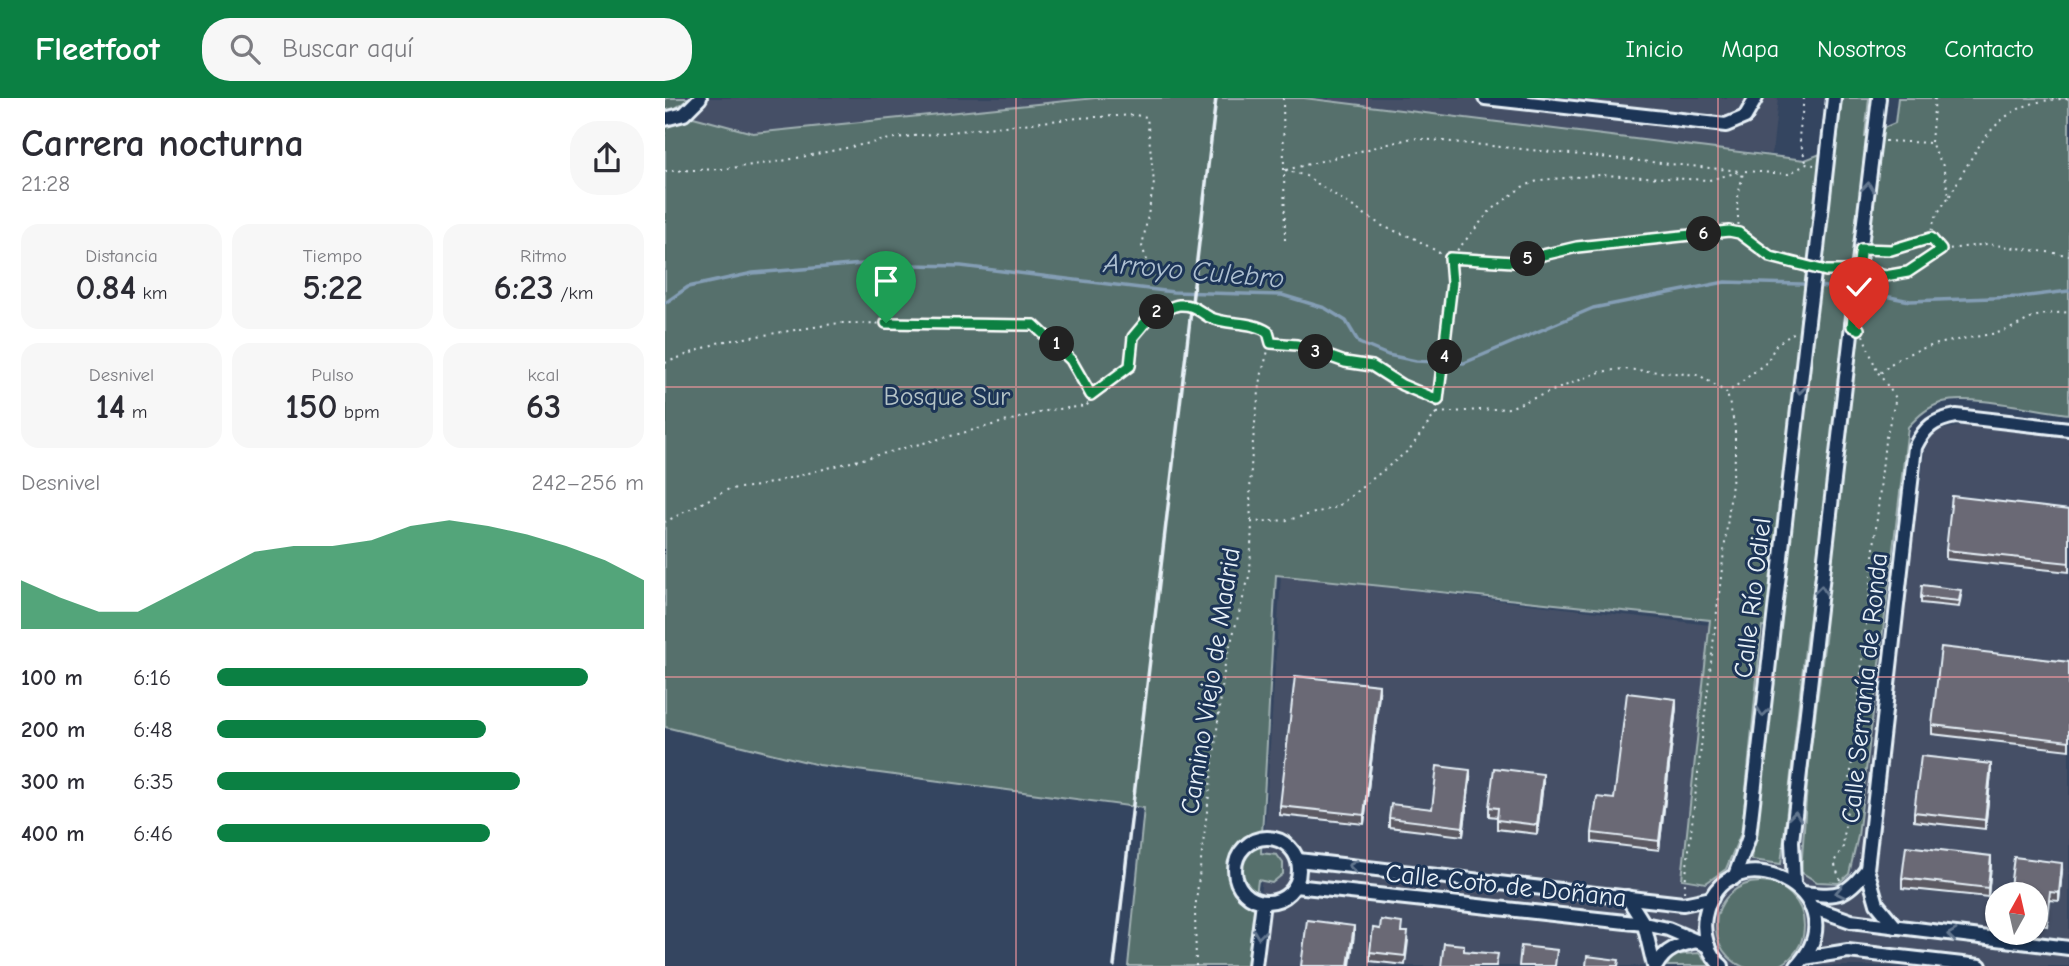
<!DOCTYPE html>
<html lang="es">
<head>
<meta charset="utf-8">
<style>
  body { margin:0; font-family:"Comic Neue",sans-serif; background:#f7f7f7; color:#2b2b33; height:100vh; display:flex; flex-direction:column; font-size:26px; white-space:nowrap }
  * { box-sizing:border-box; margin:0 }
  p { font-size:23px; color:#7c7c81 }
  .icon { flex:none; width:38px; height:38px; fill:none; stroke:currentColor; stroke-width:2; stroke-linecap:round; stroke-linejoin:round }
  .map { position:relative; flex:1; overflow:hidden }
  .panel { display:flex; flex-direction:column; background:#fff; width:665px }
  .panel>* { flex:none }
  .needle { width:46px; rotate:8deg }
  .buttons { position:absolute; left:1320px; top:784px; display:grid; gap:14px }
  .buttons a { display:grid; place-items:center; width:63px; height:63px; border-radius:50%; background:#fff; box-shadow:0 2px 5px #0004; font-size:35px }
  .pin { position:absolute; display:grid; place-items:center; width:60px; height:60px; color:#fff; margin:-72px -30px; border-radius:50% 50% 50% 0; rotate:-45deg; box-shadow:0 0 7px #0007 }
  .pin .icon { rotate:45deg }
  .km { position:absolute; width:35px; height:35px; margin:-18px; border-radius:50%; background:#222; color:#fff; font-size:19px; line-height:35px; text-align:center }
  .round { display:grid; place-items:center; flex:none; width:74px; height:74px; border-radius:28px; background:#f7f7f7 }
  .headline { display:flex; align-items:center; justify-content:space-between; height:119px; padding:0 21px }
  h1 { font-size:38px; font-weight:600; line-height:52px }
  .metrics { display:grid; grid-template-columns:repeat(3,1fr); gap:10px; height:119px; padding:7px 21px }
  .metrics div { display:grid; align-content:center; border-radius:18px; background:#f7f7f7; text-align:center }
  .metrics b { font-size:35px; font-weight:600 }
  .metrics small { font-size:19px; font-weight:400 }
  .metrics p { font-size:19px }
  .chart { height:196px; padding:14px 21px }
  .chart p { display:flex; justify-content:space-between }
  .chart svg { width:100%; height:126px; margin-top:7px; fill:#0b8043; opacity:.7 }
  ul { padding:0 21px; list-style:none; font-size:23px }
  li { display:grid; grid-template-columns:112px 84px 1fr; align-items:center; height:52px }
  li i { height:18px; border-radius:9px; background:#0b8043 }
  header { display:flex; align-items:center; gap:42px; box-sizing:border-box; height:98px; padding:0 35px; background:#0b8043; color:#fff }
  header strong { font-size:33px }
  nav { display:flex; gap:38px; margin-inline-start:auto; font-size:24px }
  .search { width:490px; height:63px; background:#f7f7f7; display:flex; align-items:center; gap:18px; box-sizing:border-box; padding:0 24px; border-radius:28px; color:#7c7c81; font-size:26px }
  main { display:flex; flex:1; min-height:0 }
  .map>svg:first-child { display:block }
</style>
</head>
<body>
<header>
<strong>Fleetfoot</strong>
<div class="search"><svg class="icon" aria-label="search" viewBox="0 0 24 24"><circle cx="10" cy="10" r="6"/><path d="M15 15l6 6"/></svg>Buscar aquí</div>
<nav><a>Inicio</a><a>Mapa</a><a>Nosotros</a><a>Contacto</a></nav>
</header>
<main>
<section class="panel">
<div class="headline"><div><h1>Carrera nocturna</h1><p>21:28</p></div><a class="round"><svg class="icon" aria-label="share" viewBox="0 0 24 24"><path d="M12 15V3M7 8l5-5 5 5M5 13v7h14v-7"/></svg></a></div>
<div class="metrics">
<div><p>Distancia</p><b>0.84<small> km</small></b></div>
<div><p>Tiempo</p><b>5:22</b></div>
<div><p>Ritmo</p><b>6:23<small> /km</small></b></div>
</div>
<div class="metrics">
<div><p>Desnivel</p><b>14<small> m</small></b></div>
<div><p>Pulso</p><b>150<small> bpm</small></b></div>
<div><p>kcal</p><b>63</b></div>
</div>
<div class="chart"><p><span>Desnivel</span>242–256 m</p>
<svg viewBox="0 0 160 44" preserveAspectRatio="none"><path d="M0 44V27L10 33L20 38L30 38L40 31L50 24L60 17L70 15L80 15L90 13L100 8L110 6L120 8L130 11L140 15L150 20L160 27V44z"/></svg>
</div>
<ul>
<li><b>100 m</b>6:16<i style="width:87%"></i></li>
<li><b>200 m</b>6:48<i style="width:63%"></i></li>
<li><b>300 m</b>6:35<i style="width:71%"></i></li>
<li><b>400 m</b>6:46<i style="width:64%"></i></li>
</ul>
</section>
<div class="map">
<svg width="1404" height="868" viewBox="0 0 1404 868">
  <rect width="100%" height="100%" fill="#344560"/>
  <filter id="ink" filterUnits="userSpaceOnUse"><feTurbulence type="fractalNoise" baseFrequency=".0143" numOctaves="2"/><feDisplacementMap in="SourceGraphic" scale="14" xChannelSelector="R" yChannelSelector="G"/><feConvolveMatrix kernelMatrix="1 2 1 2 8 2 1 2 1" color-interpolation-filters="sRGB"/></filter>
  <g filter="url(#ink)">
    <!-- built -->
    <g fill="#445066" fill-rule="evenodd">
      <path d="M0,0H430L88,35L0,12Z"/>
      <path d="M664,0H1113L1107,56L663,11Z"/>
      <path d="M1301,327L1404,338V868H585L595,804L616,477L1234,549L1260,351L1267,338L1275,332ZM1332,796H1370V835H1332Z"/>
    </g>
    <!-- green -->
    <g fill="#57706c" stroke="#a0b0b2" stroke-width="2">
      <path d="M0,0H25L6,13L88,35L430,0H639L1140,62L1171,50L1177,0H1204L1200,38L1230,25L1233,0H1404V316C1376,313 1303,296 1278,304C1263,309 1254,317 1243,329L1193,738L1184,776L1174,785L1152,784L1136,774L1143,673L1161,534L1142,533L1116,766L1087,762L1115,530L1097,528L1077,733L1061,771L1041,785L1017,781L1045,522L611,477L596,755L612,757L618,765V776L607,785L593,782L582,868H463L479,710L154,667L0,629Z"/>
      <circle cx="1095" cy="828" r="44"/>
      <path d="M1034,855L1046,868H1002L1007,857Z"/>
    </g>
    <g fill="none" stroke-linecap="round" stroke-linejoin="round">
      <!-- stream -->
      <g stroke="#849eb5" stroke-width="3.5">
        <path d="M1194,193L1245,203L1354,199L1404,193"/>
        <path d="M0,205L23,189L88,175L198,166L296,168L508,194L617,197L660,210L681,223L694,245L723,257L751,263L799,265L928,210L1060,184L1137,186L1186,192"/>
      </g>
      <defs>
        <g id="minor">
          <path d="M820,0L1061,27L1080,19L1091,0"/>
          <path d="M0,21L19,16L35,0"/>
          <path d="M1152,151L1169,0"/>
          <path d="M1195,156L1214,0"/>
          <circle cx="602" cy="772" r="32"/>
          <path d="M633,762L1018,806L1047,800"/>
          <path d="M1069,780L1084,739L1143,223"/>
          <path d="M1129,786L1127,743L1187,227"/>
          <path d="M630,788L979,826L1003,831L1043,848"/>
          <path d="M1138,795C1172,798 1180,800 1202,771"/>
          <path d="M962,799L979,826L989,868"/>
          <path d="M1146,809L1186,823L1404,850"/>
          <path d="M1231,829L1212,806L1202,771L1250,349C1260,329 1269,322 1291,318L1404,331"/>
          <path d="M1139,860L1183,853L1315,868"/>
          <path d="M590,868L598,804"/>
          <path d="M991,868C1000,851 1014,847 1032,843"/>
          <path d="M1057,868C1043,857 1037,836 1040,819C1058,727 1200,794 1132,868"/>
        </g>
      </defs>
      <!-- minor casing -->
      <use href="#minor" stroke="#e8f1f8" stroke-width="18"/>
      <!-- path -->
      <g stroke="#e8f1f8" stroke-width="2" stroke-dasharray="2 5" stroke-linecap="butt">
        <path d="M618,0L620,143"/>
        <path d="M1139,0L1134,39L1141,64"/>
        <path d="M1220,43L1266,45L1278,68L1284,99C1315,46 1332,0 1404,1"/>
        <path d="M1266,44L1270,0"/>
        <path d="M620,72L641,78L719,129L749,140L785,161L848,164L912,149L1064,133L1075,135L1106,159L1138,167"/>
        <path d="M621,72L747,40L1075,73"/>
        <path d="M0,73L59,71L117,63L230,40L413,20L470,17L482,19L489,85L477,149L486,173"/>
        <path d="M1080,73L1123,76L1142,66L1149,67"/>
        <path d="M1283,100C1273,114 1265,125 1266,144L1276,152L1322,146L1404,157"/>
        <path d="M1074,134L1072,104L1078,74"/>
        <path d="M1209,153L1226,152L1265,140"/>
        <path d="M1161,173H1180"/>
        <path d="M1206,175C1237,185 1253,167 1276,152"/>
        <path d="M1198,237L1212,273L1217,274C1243,246 1296,242 1332,235C1346,232 1359,223 1372,218C1382,215 1394,215 1404,214"/>
        <path d="M607,245L632,247L680,264L707,268L722,279L773,302"/>
        <path d="M0,265L55,244L174,225L369,227L399,253L426,295V303L421,308L385,312L94,388L64,391L0,424"/>
        <path d="M427,297L465,268L468,239L489,213C500,217 504,208 514,207C529,206 533,213 544,219C562,228 585,222 603,234C607,251 598,264 596,281C589,327 583,377 586,423"/>
        <path d="M772,315L844,310L935,274L957,271L1034,277L1062,295L1102,264L1111,247L1130,234"/>
        <path d="M1175,782L1169,764L1178,749L1220,343L1231,300L1212,273"/>
        <path d="M1019,794L1070,360V329L1062,295"/>
        <path d="M531,868L530,812L560,566L585,475L587,424L623,422L672,409L744,352L771,315L787,185L785,161L824,114L857,89L875,82L935,77L1044,82L1078,73"/>
      </g>
      <!-- minor -->
      <use href="#minor" stroke="#1d3557" stroke-width="12"/>
      <!-- rail -->
      <path stroke="#e8f1f8" stroke-width="3.5" d="M449,868L551,0"/>
      <defs>
        <g id="minor-bridge">
          <path d="M1143,223L1152,151"/>
          <path d="M1187,227L1195,156"/>
        </g>
      </defs>
      <!-- minor-bridge casing -->
      <use href="#minor-bridge" stroke="#e8f1f8" stroke-width="18" stroke-linecap="butt"/>
      <!-- minor-bridge -->
      <use href="#minor-bridge" stroke="#1d3557" stroke-width="12"/>
    </g>
    <!-- wall -->
    <g fill="#5b5a64" stroke="#e8f1f8" stroke-width="2">
      <path d="M1404,412V474L1281,461V452Z"/>
      <path d="M1296,498L1294,509L1256,505V499Z"/>
      <path d="M1404,564V652L1267,636V627Z"/>
      <path d="M714,596L699,726L615,717V708Z"/>
      <path d="M1011,610L994,752L927,744V735Z"/>
      <path d="M1326,675L1320,731L1249,723V714Z"/>
      <path d="M805,681L798,738L724,729V720L767,711Z"/>
      <path d="M878,685L872,736L832,731V719L824,718V709Z"/>
      <path d="M1326,767L1323,799L1237,790V780Z"/>
      <path d="M1397,773L1394,803L1385,802L1382,828L1370,826V796Z"/>
      <path d="M737,834L743,843L740,867L705,863V854Z"/>
    </g>
    <!-- shaded-wall -->
    <g fill="#4a4a51" stroke="#e8f1f8" stroke-width="2">
      <path d="M714,587V596L699,726V717Z"/>
      <path d="M1011,601V610L994,752V743Z"/>
      <path d="M1326,666V675L1320,731V722Z"/>
      <path d="M805,672V681L798,738V729Z"/>
      <path d="M878,676V685L872,736V727Z"/>
      <path d="M1326,758V767L1323,799V790Z"/>
      <path d="M1397,765V773L1394,803V795Z"/>
      <path d="M689,828V837L685,868H683Z"/>
    </g>
    <!-- building -->
    <g fill="#6a6974" stroke="#e8f1f8" stroke-width="2">
      <path d="M1287,398L1404,412V465L1281,452Z"/>
      <path d="M1257,487L1296,492L1294,503L1256,499Z"/>
      <path d="M1276,549L1404,564V643L1267,627Z"/>
      <path d="M630,578L714,587L699,717L615,708Z"/>
      <path d="M962,595L1011,601L994,743L927,735L932,699L949,701Z"/>
      <path d="M1256,658L1326,666L1320,722L1249,714Z"/>
      <path d="M772,668L805,672L798,729L724,720L726,706L767,711Z"/>
      <path d="M829,670L878,676L872,727L832,722L833,710L824,709Z"/>
      <path d="M1241,748L1326,758L1323,790L1237,780Z"/>
      <path d="M1349,759L1397,765L1394,795L1385,794L1382,819L1370,818V796H1344Z"/>
      <path d="M642,822L689,828L683,868H636Z"/>
      <path d="M716,822L737,825L736,834H743L740,858L705,854L708,830L715,831Z"/>
      <path d="M779,845L799,847V853L833,856L831,868H776Z"/>
      <path d="M856,848L892,852L890,868H854Z"/>
      <path d="M922,858L954,862L953,868H921Z"/>
    </g>
    <!-- one-way arrows -->
    <defs><path id="oneway-chevron" d="M-2-3.5L2.5 0L-2 3.5" fill="none" stroke-width="1.6" stroke-linecap="round" stroke-linejoin="round" transform="scale(1.75)"/></defs>
    <g stroke="#64778f">
      <use href="#oneway-chevron" transform="translate(1203 89) rotate(-83)"/>
      <use href="#oneway-chevron" transform="translate(1135 291) rotate(97)"/>
      <use href="#oneway-chevron" transform="translate(1156 492) rotate(-83)"/>
      <use href="#oneway-chevron" transform="translate(1098 614) rotate(97)"/>
      <use href="#oneway-chevron" transform="translate(1130 718) rotate(-83)"/>
      <use href="#oneway-chevron" transform="translate(688 768) rotate(-173)"/>
      <use href="#oneway-chevron" transform="translate(1175 794) rotate(168)"/>
      <use href="#oneway-chevron" transform="translate(594 836) rotate(97)"/>
      <use href="#oneway-chevron" transform="translate(1287 837) rotate(-173)"/>
    </g>
  </g>
  <g fill="none" stroke-linecap="round" stroke-linejoin="round" filter="url(#ink)">
    <defs>
      <path id="route" d="M221,225L369,227L406,262L426,297L465,268L468,239L489,214C500,216 504,208 514,207C529,206 533,213 544,219C563,228 585,222 603,234L606,245L632,247L680,264L707,268L737,287L773,302L787,185L785,160L848,164L912,149L1064,133L1074,135L1106,159L1161,173H1203L1220,178L1243,174L1276,152L1266,140L1226,152L1196,151L1195,156L1187,228L1194,231"/>
    </defs>
    <!-- route casing -->
    <use href="#route" stroke="#fff" stroke-width="14"/>
    <!-- route -->
    <use href="#route" stroke="#0b8043" stroke-width="9"/>
  </g>
  <!-- grid -->
  <path fill="none" stroke="#ff9aa2" stroke-width="2" stroke-opacity="0.55" d="M351,0V868M702,0V868M1053,0V868M0,289H1404M0,579H1404"/>
  <g text-anchor="middle" dominant-baseline="central" stroke-width="6" stroke-linejoin="round" paint-order="stroke">
    <!-- park labels -->
    <g font-size="26" fill="#b5c4c7" stroke="#1d3557">
      <text x="282" y="299">Bosque Sur</text>
    </g>
    <!-- street labels -->
    <g font-size="26" fill="#e8f1f8" stroke="#1d3557">
      <text transform="translate(1088 500) rotate(-83)">Calle Río Odiel</text>
      <text transform="translate(546 583) rotate(-81)">Camino Viejo de Madrid</text>
      <text transform="translate(1200 590) rotate(-84)">Calle Serranía de Ronda</text>
      <text transform="translate(841 788) rotate(6)">Calle Coto de Doñana</text>
    </g>
    <!-- water labels -->
    <g font-size="28" font-style="italic" fill="#aec0d1" stroke="#1d3557">
      <text transform="translate(529 173) rotate(5)">Arroyo Culebro</text>
    </g>
  </g>
</svg>
<div class="buttons">
<a><svg class="needle" viewBox="-14 -14 28 28"><path d="M0-13l5 13h-10z" fill="#e53935"/><path d="M0 13l5-13h-10z" fill="#7c7c81"/></svg></a>
</div>
<div class="pin" style="left:221px;top:225px;background:#1e9e55"><svg class="icon" aria-label="arrive" viewBox="0 0 24 24"><path d="M6 21V4h12l-3 4 3 4H6"/></svg></div>
<div class="pin" style="left:1194px;top:231px;background:#d93025"><svg class="icon" aria-label="check" viewBox="0 0 24 24"><path d="M5 12l5 5 9-10"/></svg></div>
<b class="km" style="left:392px;top:246px">1</b>
<b class="km" style="left:492px;top:214px">2</b>
<b class="km" style="left:651px;top:254px">3</b>
<b class="km" style="left:780px;top:259px">4</b>
<b class="km" style="left:863px;top:161px">5</b>
<b class="km" style="left:1039px;top:136px">6</b>
</div>
</main>
</body>
</html>
